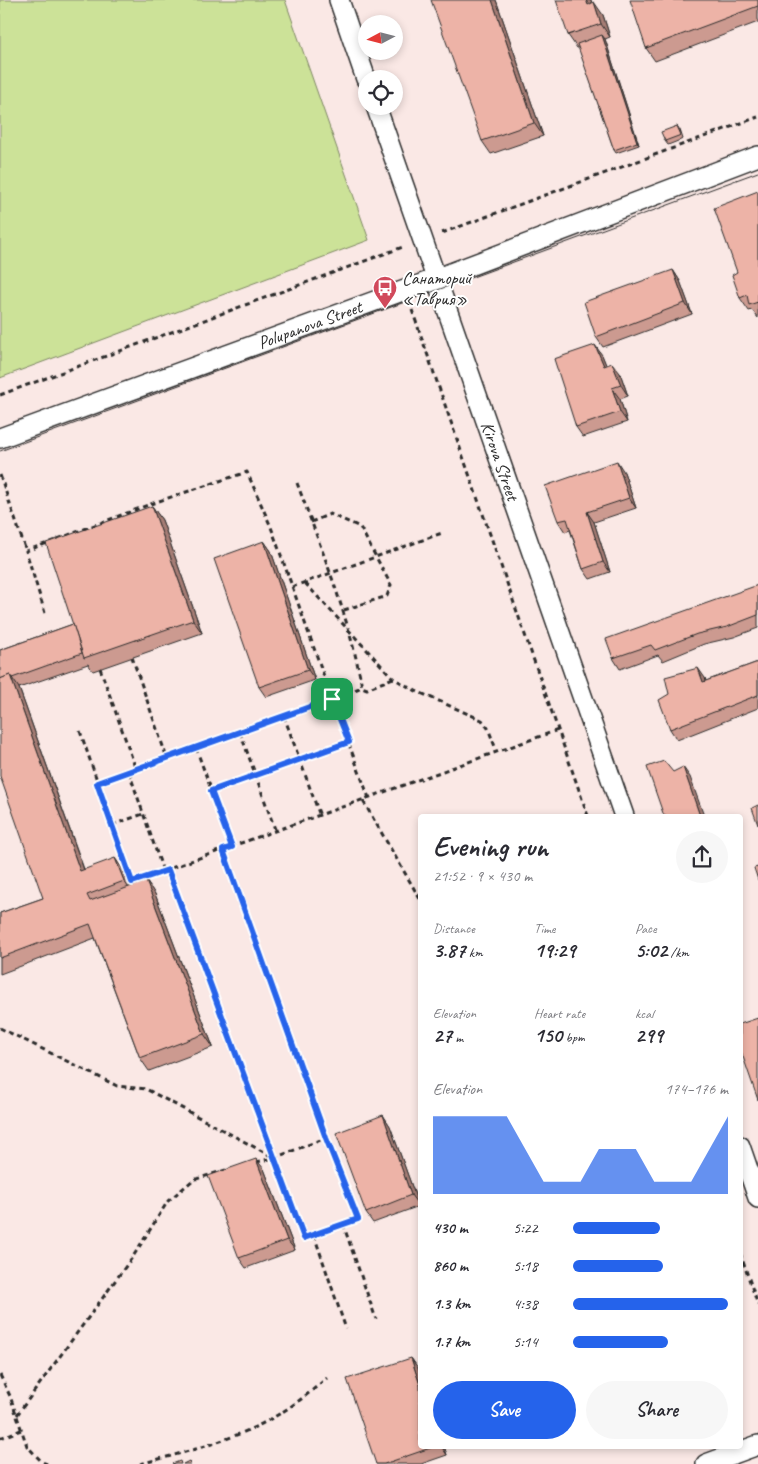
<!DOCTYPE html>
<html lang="en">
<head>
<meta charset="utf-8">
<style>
  body { margin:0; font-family:Caveat,sans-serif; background:#f7f7f7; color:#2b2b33; height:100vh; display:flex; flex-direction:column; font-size:19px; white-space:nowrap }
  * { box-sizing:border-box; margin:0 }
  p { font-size:16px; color:#7c7c81 }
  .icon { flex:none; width:28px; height:28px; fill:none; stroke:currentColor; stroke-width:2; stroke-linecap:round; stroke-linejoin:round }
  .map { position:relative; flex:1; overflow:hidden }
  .panel { position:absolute; left:418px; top:814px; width:325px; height:635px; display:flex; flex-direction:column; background:#fff; border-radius:5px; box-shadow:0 2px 8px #0003 }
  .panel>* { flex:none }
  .needle { width:32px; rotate:263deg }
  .fabs { position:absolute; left:358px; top:15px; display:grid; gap:10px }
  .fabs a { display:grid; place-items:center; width:45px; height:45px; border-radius:50%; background:#fff; box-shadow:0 2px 8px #0003; font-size:25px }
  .pin { position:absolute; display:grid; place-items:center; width:42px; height:42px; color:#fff; margin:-21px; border-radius:10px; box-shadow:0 2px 8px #0006 }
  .round { display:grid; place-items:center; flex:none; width:52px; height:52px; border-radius:26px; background:#f7f7f7 }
  .head { display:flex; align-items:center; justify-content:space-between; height:85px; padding:0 15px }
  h1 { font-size:28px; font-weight:800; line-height:38px }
  .figures { display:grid; grid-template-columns:repeat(3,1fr); gap:8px; height:85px; padding:5px 15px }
  .figures div { display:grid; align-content:center }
  .figures b { font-size:21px; font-weight:800 }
  .figures small { font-size:14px; font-weight:400 }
  .figures p { font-size:14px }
  .chart { height:140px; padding:10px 15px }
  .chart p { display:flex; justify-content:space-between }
  .chart svg { width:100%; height:90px; margin-top:5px; fill:#2563eb; opacity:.7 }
  .action { display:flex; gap:10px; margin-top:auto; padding:10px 15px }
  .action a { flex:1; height:58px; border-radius:30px; background:#2563eb; color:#fff; font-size:20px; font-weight:800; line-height:58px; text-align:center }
  .action a+a { background:#f7f7f7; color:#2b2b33 }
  ul { padding:0 15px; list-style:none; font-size:16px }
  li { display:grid; grid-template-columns:80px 60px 1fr; align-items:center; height:38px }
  li i { height:12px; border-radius:6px; background:#2563eb }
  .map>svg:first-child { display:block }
</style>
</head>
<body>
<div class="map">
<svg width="758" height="1464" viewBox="0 0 758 1464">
  <rect width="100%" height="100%" fill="#fae8e5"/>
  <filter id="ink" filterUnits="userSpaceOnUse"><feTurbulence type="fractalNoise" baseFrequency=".02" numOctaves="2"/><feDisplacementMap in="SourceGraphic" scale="10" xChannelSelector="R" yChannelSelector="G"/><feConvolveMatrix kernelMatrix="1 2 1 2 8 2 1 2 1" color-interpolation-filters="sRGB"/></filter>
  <g filter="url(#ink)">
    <!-- green -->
    <path fill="#cce298" stroke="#7c8662" d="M0,0H285L369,240L0,378Z"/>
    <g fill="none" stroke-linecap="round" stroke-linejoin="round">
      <defs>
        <g id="minor">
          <path d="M339,0L366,79"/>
          <path id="s1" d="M376,106L624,816"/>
          <path id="s2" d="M0,438L435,279L758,156"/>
          <path d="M740,1146L758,1198"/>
          <path d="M706,1464L758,1445"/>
        </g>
      </defs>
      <!-- minor casing -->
      <use href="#minor" stroke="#2b2b2b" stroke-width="22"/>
      <!-- path -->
      <g stroke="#2b2b2b" stroke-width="3" stroke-dasharray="5 4" stroke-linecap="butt">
        <path d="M442,233L758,117"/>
        <path d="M412,310L588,816"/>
        <path d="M0,395L403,247"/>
        <path d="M0,475L26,551"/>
        <path d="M297,483C321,548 350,619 362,687"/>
        <path d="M311,522L330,514L360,527L391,585L387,596L341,611"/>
        <path d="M305,583L393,678L416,691L482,720L488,728L497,752"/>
        <path d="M292,587L442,533"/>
        <path d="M45,613L26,551L156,502L247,472L271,527L332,699L362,687L367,689L393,678"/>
        <path d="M132,657L167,758"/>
        <path d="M100,668L136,769"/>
        <path d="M284,716L320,816"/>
        <path d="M80,731L132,882"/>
        <path d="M240,732L276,832"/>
        <path d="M196,748L232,847"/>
        <path d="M129,772L163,871"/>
        <path d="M97,783L332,699L369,798"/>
        <path d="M211,791L349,743"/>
        <path d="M363,801L420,899"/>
        <path d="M112,825L143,814"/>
        <path d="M168,870L304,1238L358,1219L326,1138L223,850"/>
        <path d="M129,883L558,730"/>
        <path d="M0,1028L117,1086L146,1089L273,1157"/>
        <path d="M256,1162L274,1158L326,1138"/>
        <path d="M343,1224L376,1319"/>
        <path d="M314,1235L346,1329"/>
        <path d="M740,1253L758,1305"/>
        <path d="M418,1302L420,1301"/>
        <path d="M0,1375L10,1396L27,1446L42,1462L47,1464"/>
        <path d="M17,1415L134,1255L168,1201L193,1180L232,1168"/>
        <path d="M0,1438L21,1430"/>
        <path d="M140,1464C190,1451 244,1438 287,1409C301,1400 314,1389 327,1378"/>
      </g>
      <!-- minor -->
      <use href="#minor" stroke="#fff" stroke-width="19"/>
      <!-- tram -->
      <path stroke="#2b2b2b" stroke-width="1" d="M0,451L758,172"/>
    </g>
    <!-- wall -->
    <g fill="#cc9a90" stroke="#2b2b2b">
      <path d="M496,0L543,136L491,154L482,141Z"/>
      <path d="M591,0L592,3L603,15L610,37L605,39L639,145L616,153L614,150L579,48H577L568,35Z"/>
      <path d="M758,0V22L655,61L646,48Z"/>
      <path d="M677,126L680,130L683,139L668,145L665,141Z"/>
      <path d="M758,191V318L752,310L749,311L740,298L737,272Z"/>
      <path d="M673,270L680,281L692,314L603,347L596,337Z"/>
      <path d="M602,355L606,365L620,373L628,396L620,399L627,422L583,437L576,427Z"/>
      <path d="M624,472L636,508L594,522L610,572L590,579L583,569L570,530L565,532L558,521Z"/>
      <path d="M152,506L162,520L202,633L93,671L88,664L19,688L84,869L124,871L131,887L146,881L155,894L213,1047L149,1071L140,1058L95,938L0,974V913L43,898L0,650L73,624Z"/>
      <path d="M264,541L271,551L315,680L266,697L259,687Z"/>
      <path d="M758,585V628L734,637L704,644L663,661L658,655L620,669L613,658Z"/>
      <path d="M758,662V708L677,740L670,729L669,694L705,678L706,681Z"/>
      <path d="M383,1115L390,1126L419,1206L373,1223L366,1213Z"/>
      <path d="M264,1169L295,1250L246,1268L239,1258Z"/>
      <path d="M411,1358L418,1368L420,1374V1446H444L447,1455L421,1464H376Z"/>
    </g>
    <!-- shaded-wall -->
    <g fill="#a67d75" stroke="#2b2b2b">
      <path d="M492,0H496L543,136L534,123Z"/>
      <path d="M586,0H591L597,18L588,5Z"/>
      <path d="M594,2L603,15L610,37L601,24Z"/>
      <path d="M602,35L605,39L639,145L637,142Z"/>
      <path d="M673,270L680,281L692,314L685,303Z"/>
      <path d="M595,345L602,355L611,377L604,366Z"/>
      <path d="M612,363L620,373L628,396L621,385Z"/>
      <path d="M612,388L620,399L627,422L620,412Z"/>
      <path d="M617,461L624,472L636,508L629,498Z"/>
      <path d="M152,506L162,520L202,633L193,620Z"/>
      <path d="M587,512L594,522L610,572L603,562Z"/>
      <path d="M264,541L271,551L315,680L308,670Z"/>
      <path d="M698,668L705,678L710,692L703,682Z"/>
      <path d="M10,675L19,688L89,884L80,871Z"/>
      <path d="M683,767L690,777L704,816H700Z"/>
      <path d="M115,858L124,871L133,894L124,881Z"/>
      <path d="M146,881L155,894L213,1047L204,1034Z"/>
      <path d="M383,1115L390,1126L419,1206L411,1195Z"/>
      <path d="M256,1159L264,1169L295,1250L287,1240Z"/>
      <path d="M411,1358L418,1368L420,1374V1385Z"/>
      <path d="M441,1446H444L447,1455Z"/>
    </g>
    <!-- building -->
    <g fill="#edb3a7" stroke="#2b2b2b">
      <path d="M431,0H492L534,123L482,141Z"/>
      <path d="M556,0H586L588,5L594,2L601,24L568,35Z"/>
      <path d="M630,0H758V6L646,48Z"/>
      <path d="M602,35L637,142L614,150L577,44Z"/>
      <path d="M677,126L681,135L665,141L661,132Z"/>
      <path d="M758,191V302L749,305L747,295L740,298L732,275L737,272L714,208Z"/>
      <path d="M673,270L685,303L596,337L584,302Z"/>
      <path d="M595,345L604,366L612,363L621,385L612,388L620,412L576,427L554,359Z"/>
      <path d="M617,461L629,498L587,512L603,562L583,569L567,519L558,521L545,486Z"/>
      <path d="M152,506L193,620L84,658L46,543Z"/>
      <path d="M264,541L308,670L259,687L214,559Z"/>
      <path d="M758,585V615L727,627L697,634L655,650L651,645L613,658L606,639Z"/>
      <path d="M73,624L82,653L12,678L10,675L0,679V650Z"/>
      <path d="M758,662V695L670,729L659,700L669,694L665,677L698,668L703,682Z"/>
      <path d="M10,675L80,871L115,858L124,881L87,895L90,901L146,881L204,1034L140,1058L90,924L0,958V913L43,898L0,776V679Z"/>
      <path d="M664,761L673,772L683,767L700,816H664L647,767Z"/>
      <path d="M758,805V825L752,808Z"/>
      <path d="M758,867V880L754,868Z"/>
      <path d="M758,1018V1100L740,1048V1024Z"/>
      <path d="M383,1115L411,1195L366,1213L336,1133Z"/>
      <path d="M256,1159L287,1240L239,1258L208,1176Z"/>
      <path d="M411,1358L420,1385V1446H436L384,1464H376L347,1379Z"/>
      <path d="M180,1461L181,1464H172Z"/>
      <path d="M189,1461L190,1464H183Z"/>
    </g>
  </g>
  <g fill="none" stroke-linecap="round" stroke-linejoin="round" filter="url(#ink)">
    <defs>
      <path id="route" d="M332,699L349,742L211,791L232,847L223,850L326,1138L358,1219L304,1238L168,870L132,882L97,783Z"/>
    </defs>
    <!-- route casing -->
    <use href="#route" stroke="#fff" stroke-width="10"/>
    <!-- route -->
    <use href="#route" stroke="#2563eb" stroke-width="6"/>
  </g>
  <!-- icons -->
  <defs>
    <symbol id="bus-pin" viewBox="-11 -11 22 30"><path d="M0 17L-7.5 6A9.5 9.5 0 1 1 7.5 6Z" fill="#d1495b" stroke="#fff"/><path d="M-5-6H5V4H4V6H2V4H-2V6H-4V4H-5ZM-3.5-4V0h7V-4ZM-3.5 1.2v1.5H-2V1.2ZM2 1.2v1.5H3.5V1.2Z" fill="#fff"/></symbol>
  </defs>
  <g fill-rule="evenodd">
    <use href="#bus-pin" x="371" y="274" width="28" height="38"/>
  </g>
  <g text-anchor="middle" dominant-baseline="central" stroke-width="4" stroke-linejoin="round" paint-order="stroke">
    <!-- poi labels -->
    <g font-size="18" fill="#2b2b2b" stroke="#fff" text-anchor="start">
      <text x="402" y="278">Санаторий<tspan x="402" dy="21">«Таврия»</tspan></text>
    </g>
    <!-- street labels -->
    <g font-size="18" fill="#2b2b2b" stroke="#fff">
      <text stroke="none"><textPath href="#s2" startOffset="330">Polupanova Street</textPath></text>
      <text stroke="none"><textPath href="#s1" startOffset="376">Kirova Street</textPath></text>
    </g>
  </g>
</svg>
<div class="fabs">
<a><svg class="needle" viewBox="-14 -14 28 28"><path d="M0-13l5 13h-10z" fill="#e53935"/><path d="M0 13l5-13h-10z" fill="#7c7c81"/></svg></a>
<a><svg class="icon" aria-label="locate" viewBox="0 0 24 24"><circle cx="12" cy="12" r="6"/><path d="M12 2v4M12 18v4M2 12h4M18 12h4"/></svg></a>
</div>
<div class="pin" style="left:332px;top:699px;background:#1e9e55"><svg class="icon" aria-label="arrive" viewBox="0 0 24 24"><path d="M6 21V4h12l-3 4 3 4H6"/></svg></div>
<section class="panel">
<div class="head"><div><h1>Evening run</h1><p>21:52 · 9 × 430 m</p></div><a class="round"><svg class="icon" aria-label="share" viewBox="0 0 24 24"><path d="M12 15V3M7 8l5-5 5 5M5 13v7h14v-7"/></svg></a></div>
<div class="figures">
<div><p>Distance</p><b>3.87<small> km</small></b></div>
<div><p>Time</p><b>19:29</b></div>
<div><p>Pace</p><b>5:02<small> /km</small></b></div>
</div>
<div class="figures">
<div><p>Elevation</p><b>27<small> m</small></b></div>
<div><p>Heart rate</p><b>150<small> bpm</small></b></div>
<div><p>kcal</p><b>299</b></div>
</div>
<div class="chart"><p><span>Elevation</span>174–176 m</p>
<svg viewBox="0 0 160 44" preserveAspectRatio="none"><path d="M0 44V6L10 6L20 6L30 6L40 6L50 22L60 38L70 38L80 38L90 22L100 22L110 22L120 38L130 38L140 38L150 22L160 6V44z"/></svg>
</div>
<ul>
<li><b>430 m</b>5:22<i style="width:56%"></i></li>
<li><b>860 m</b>5:18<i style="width:58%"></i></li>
<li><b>1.3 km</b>4:38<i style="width:100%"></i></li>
<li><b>1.7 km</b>5:14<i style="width:61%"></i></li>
</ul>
<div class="action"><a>Save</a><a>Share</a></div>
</section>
</div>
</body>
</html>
